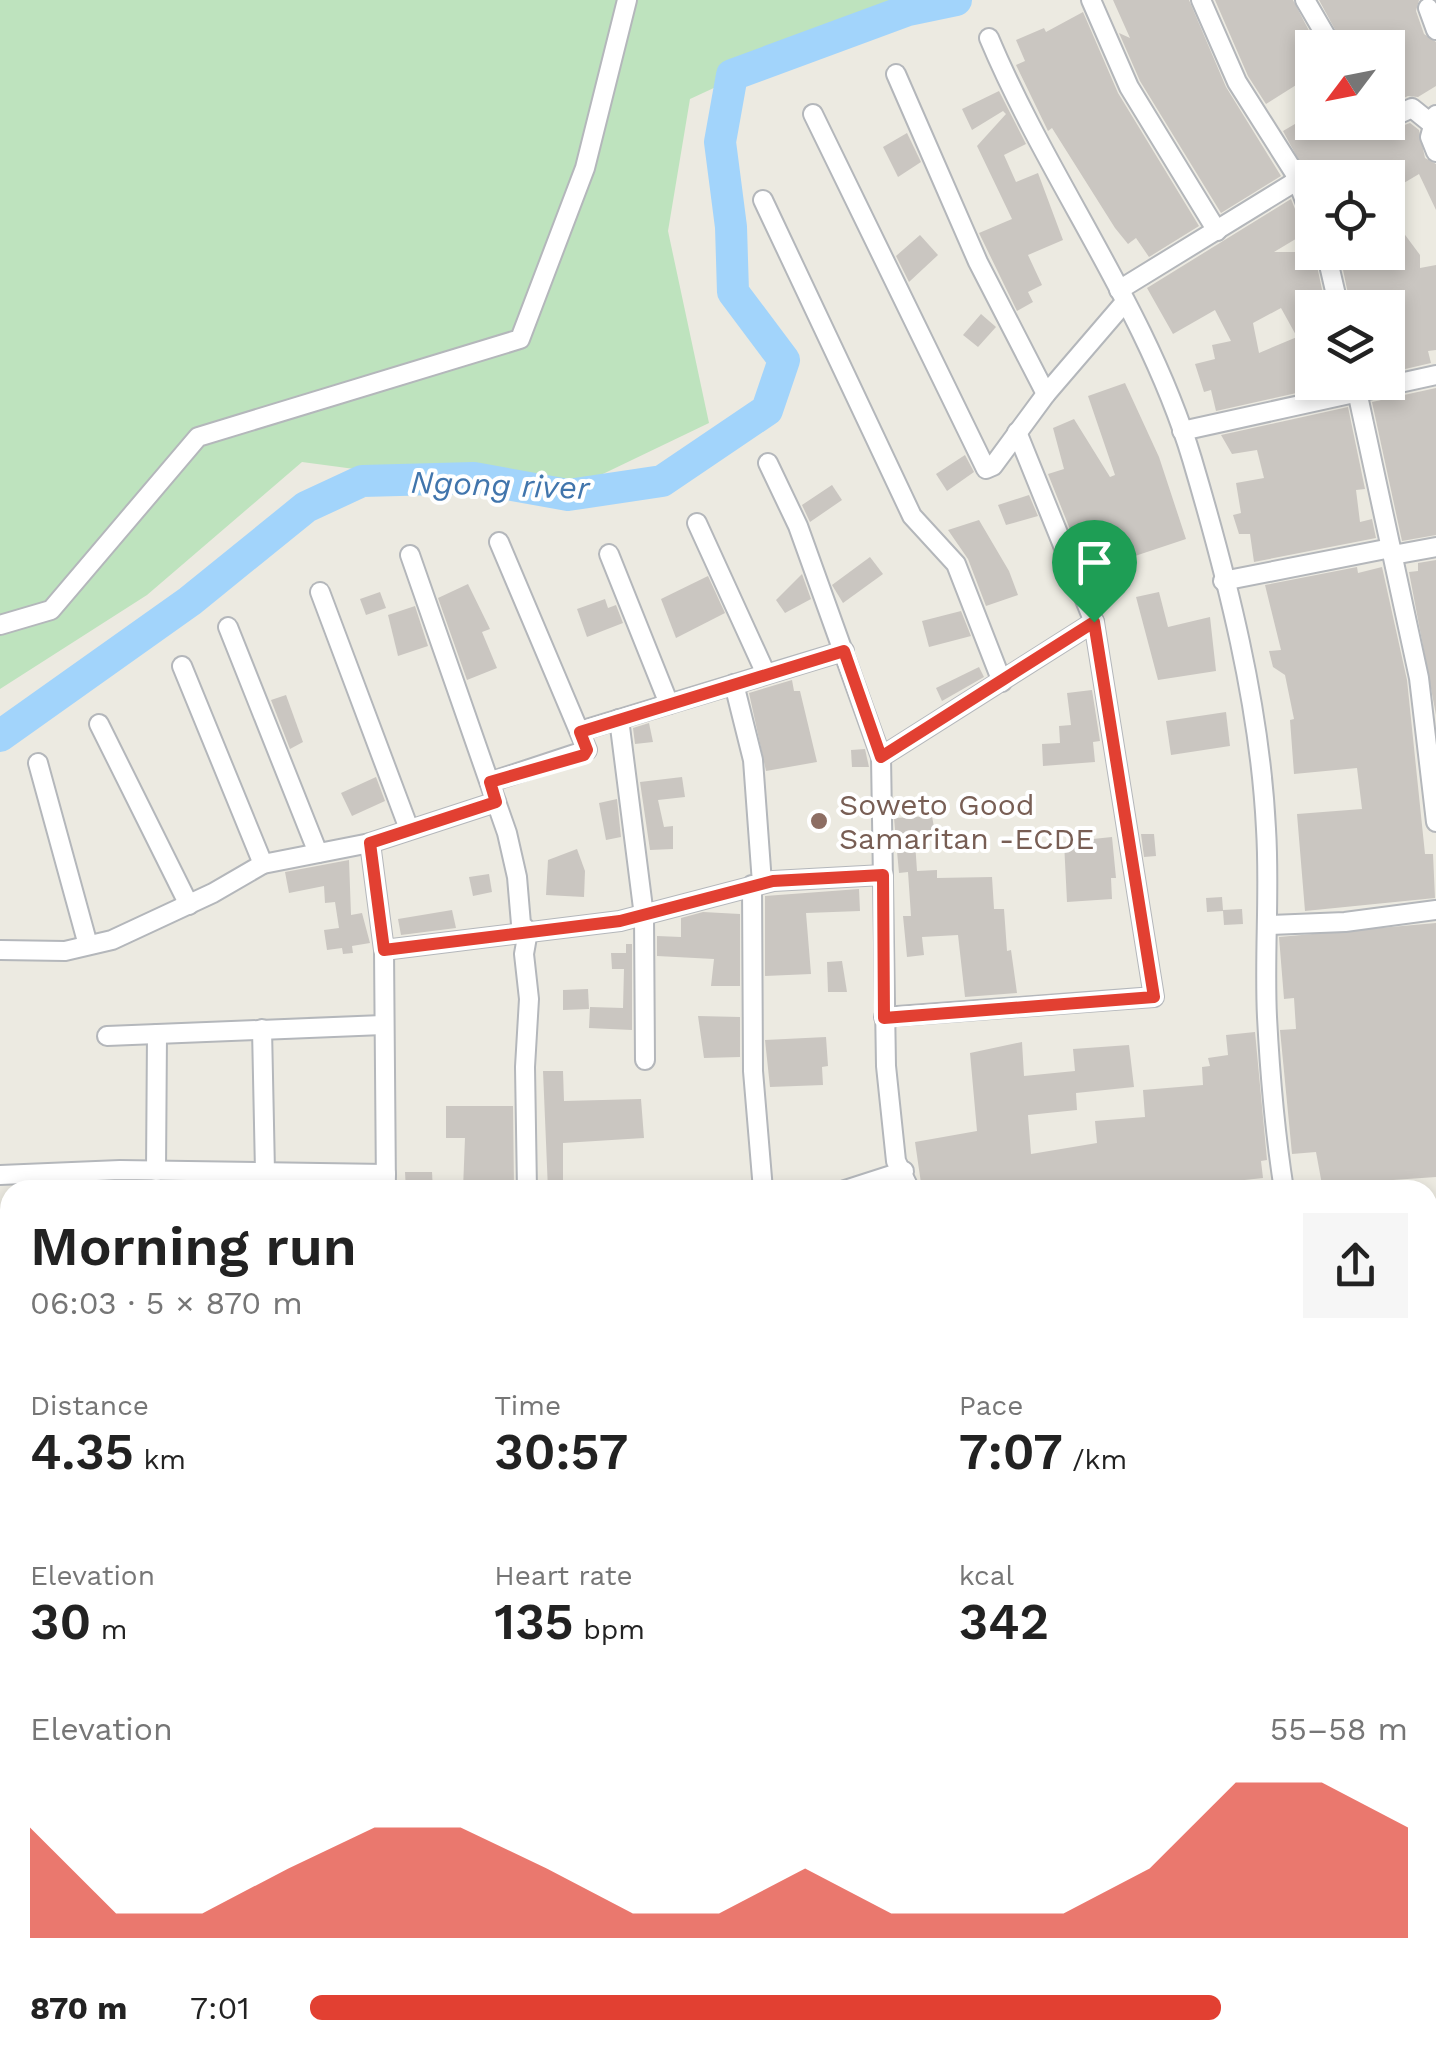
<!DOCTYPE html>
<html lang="en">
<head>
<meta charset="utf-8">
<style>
  body { margin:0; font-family:"Work Sans",sans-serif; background:#f6f6f6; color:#222; height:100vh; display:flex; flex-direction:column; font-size:38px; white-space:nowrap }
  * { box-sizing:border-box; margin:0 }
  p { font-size:32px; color:#767676 }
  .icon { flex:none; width:55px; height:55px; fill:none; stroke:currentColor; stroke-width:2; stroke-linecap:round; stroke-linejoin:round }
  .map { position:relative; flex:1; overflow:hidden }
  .drawer { position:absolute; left:0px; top:1180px; width:1438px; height:888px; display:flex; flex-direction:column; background:#fff; border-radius:30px 30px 0 0; box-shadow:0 5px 15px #0003 }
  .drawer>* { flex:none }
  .needle { width:65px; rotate:238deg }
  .fabs { position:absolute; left:1295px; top:30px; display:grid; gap:20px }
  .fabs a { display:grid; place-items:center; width:110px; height:110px; border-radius:0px; background:#fff; box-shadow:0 5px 15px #0003; font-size:50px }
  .pin { position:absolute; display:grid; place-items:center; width:85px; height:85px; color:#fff; margin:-102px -42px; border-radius:50% 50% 50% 0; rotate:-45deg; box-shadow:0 0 10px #0007 }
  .pin .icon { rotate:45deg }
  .round { display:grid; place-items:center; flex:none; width:105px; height:105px; border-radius:0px; background:#f6f6f6 }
  .head { display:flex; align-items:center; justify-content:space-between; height:170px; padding:0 30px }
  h1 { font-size:55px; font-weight:600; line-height:75px }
  .stats { display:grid; grid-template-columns:repeat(3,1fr); gap:15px; height:170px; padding:10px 30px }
  .stats div { display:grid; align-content:center }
  .stats b { font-size:50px; font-weight:600 }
  .stats small { font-size:28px; font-weight:400 }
  .stats p { font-size:28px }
  .chart { height:280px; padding:20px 30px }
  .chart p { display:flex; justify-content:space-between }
  .chart svg { width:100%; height:180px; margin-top:10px; fill:#e24032; opacity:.7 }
  ul { padding:0 30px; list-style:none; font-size:32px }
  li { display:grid; grid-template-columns:160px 120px 1fr; align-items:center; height:75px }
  li i { height:25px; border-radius:12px; background:#e24032 }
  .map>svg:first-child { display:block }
</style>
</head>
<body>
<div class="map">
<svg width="1436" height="2067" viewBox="0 0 1436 2067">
  <rect width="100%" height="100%" fill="#eceae1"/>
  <!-- grass -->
  <path fill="#bee3be" d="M0,0H904L690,99L668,231L709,423L557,496L302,462L147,595L0,689Z"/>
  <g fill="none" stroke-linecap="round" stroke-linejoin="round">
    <!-- river -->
    <path stroke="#a2d4fb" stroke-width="32" d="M0,736L190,601L306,507L362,481L474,478L568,495L662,481L767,410L784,360L733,292L731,227L720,142L732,75L908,10L956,0"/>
  </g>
  <!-- building -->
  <g fill="#cac6c1" fill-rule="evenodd">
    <path d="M1113,0H1189L1226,87L1281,176L1221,213L1140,81L1119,33L1130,38Z"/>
    <path d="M1215,0H1293L1318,48H1312V75L1266,104L1248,76Z"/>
    <path d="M1319,0H1419L1416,11L1424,34L1436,42V86L1418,97L1408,96L1388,105V48H1345Z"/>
    <path d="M1083,12L1118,93L1199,226L1149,257L1136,238L1128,244L1115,228L1052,128L1048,131L1016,65L1025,61L1016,40L1044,28L1046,32Z"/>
    <path d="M999,91L1026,144L1004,155L1016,182L1038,173L1063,240L1028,255L1042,285L1028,292L1033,302L1017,311L979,233L1012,219L977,146L1006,114L1003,111L972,130L962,109Z"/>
    <path d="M1312,114V122H1376L1388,131L1410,123L1419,130L1425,158L1436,164V210L1419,174L1392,190L1405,215L1394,220L1420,255V268L1436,265V350L1428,351L1431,363L1388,373V308H1351L1341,260L1354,252H1388V161L1362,178H1312V185L1283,131Z"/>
    <path d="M907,133L921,162L898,177L883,147Z"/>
    <path d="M1291,199L1301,224L1309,231L1274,252H1314L1326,308H1312L1314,389L1216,411L1211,390L1204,392L1195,364L1215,359L1212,345L1231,341L1215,310L1173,334L1147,288ZM1281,308L1297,337L1259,353L1253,323Z"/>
    <path d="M920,235L938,255L909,282L896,256Z"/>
    <path d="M981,314L996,327L978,347L963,335Z"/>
    <path d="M1125,383L1159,457L1186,539L1087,572L1048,474L1064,469L1053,428L1074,419L1110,477L1115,475L1088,396Z"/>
    <path d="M1436,388V535L1402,541L1372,402Z"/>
    <path d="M1348,407L1365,489L1356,490L1360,522L1372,519L1376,538L1254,562L1250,534H1239L1233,515L1241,513L1236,483L1264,478L1257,450L1232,454L1221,435Z"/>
    <path d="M965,455L974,472L947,491L936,474Z"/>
    <path d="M832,485L842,500L810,522L802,505Z"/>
    <path d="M1029,495L1038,516L1006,525L998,505Z"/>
    <path d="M979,520L1009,571L1018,595L986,606L968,559L948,530Z"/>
    <path d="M870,557L883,574L843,603L832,585Z"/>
    <path d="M1436,560V715L1409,572L1418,571V563Z"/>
    <path d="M1357,567L1358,573L1382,567L1407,680L1425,854H1433L1435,898L1305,911L1297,814L1362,809L1357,768L1294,774L1290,720L1294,719L1285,675L1273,667L1269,651L1281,650L1265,585Z"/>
    <path d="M802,574L811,599L785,613L776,600Z"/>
    <path d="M708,576L725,613L676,638L661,599Z"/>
    <path d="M468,584L490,629L482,632L497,668L467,680L438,598Z"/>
    <path d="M380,592L386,608L366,615L360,599Z"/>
    <path d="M1159,592L1168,627L1210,617L1216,671L1158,680L1136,597Z"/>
    <path d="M605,599L608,608L616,605L623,623L587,637L577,609Z"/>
    <path d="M415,606L428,646L398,656L388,615Z"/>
    <path d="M961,611L971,636L929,647L922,621Z"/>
    <path d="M979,667L984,677L942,701L936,688Z"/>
    <path d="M792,680L794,691H800L817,762L766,771L749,693Z"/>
    <path d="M1092,690L1100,741L1093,742L1095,762L1043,766L1042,744L1060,743L1059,726L1071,725L1067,693Z"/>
    <path d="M286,695L303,742L290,749L271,700Z"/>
    <path d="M1226,712L1230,746L1171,755L1166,721Z"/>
    <path d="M649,723L653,742L635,744L633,728Z"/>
    <path d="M865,749L869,767H852L851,750Z"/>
    <path d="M376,777L385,801L352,816L341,793Z"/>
    <path d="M682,777L685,797L658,800L664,827L673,826V849L650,850L640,782Z"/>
    <path d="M617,799L621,837L606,840L599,803Z"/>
    <path d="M932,816L936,839L915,842L917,871L937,870V878L992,877L994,909H1004L1007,951L1011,950L1017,993L965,997L958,935L922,937L924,955L907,957L903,916H911L908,872L899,873L894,818Z"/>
    <path d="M1141,834H1154L1156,856L1144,857Z"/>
    <path d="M1112,837L1116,878H1111L1112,899L1067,902L1064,842Z"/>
    <path d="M577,849L585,871L584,897L546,895L548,860Z"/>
    <path d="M349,860L351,915L362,913L370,943L352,946L353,953L343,954L342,948L327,950L324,930L339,928L335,902L325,903L324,886L289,893L285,872Z"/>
    <path d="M489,874L492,892L473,896L469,877Z"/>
    <path d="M859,889L860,911L806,913L811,974L765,976V896Z"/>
    <path d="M1222,897L1223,910L1242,909L1243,924L1224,925L1223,911L1207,912L1206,898Z"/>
    <path d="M452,910L456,928L401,935L398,919Z"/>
    <path d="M703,912L740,914V986H711L714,959L657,956V936L681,937V918Z"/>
    <path d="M1436,923V1177L1393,1180L1400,1190H1323L1316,1152L1292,1154L1280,1030L1296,1029L1294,998L1284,999L1279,937Z"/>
    <path d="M626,944H632V1030L589,1028L590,1007L623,1008L624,969H612L611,953H626Z"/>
    <path d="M842,961L847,992H828L827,962Z"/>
    <path d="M588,989L589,1009L563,1010V990Z"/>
    <path d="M698,1016L740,1017V1057L704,1058Z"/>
    <path d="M1255,1032L1267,1160L1261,1161L1263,1178L1153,1190H922L915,1142L977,1131L970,1053L1022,1042L1024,1076L1075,1071L1073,1049L1129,1045L1134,1087L1076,1093L1077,1110L1028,1115L1031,1154L1097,1143L1095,1121L1145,1117L1143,1090L1203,1085L1202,1067L1210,1066L1208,1058L1228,1055L1226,1035Z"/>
    <path d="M826,1037L828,1066L822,1067L823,1085L770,1087L765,1040Z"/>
    <path d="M543,1071H563L564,1101L641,1099L644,1138L563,1143V1190H548Z"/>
    <path d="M446,1106H513L514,1189H463L465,1138H446Z"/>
    <path d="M405,1172H432L433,1190H406Z"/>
  </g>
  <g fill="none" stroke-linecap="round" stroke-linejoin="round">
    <defs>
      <path id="service" d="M613,2058V2067"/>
      <g id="minor">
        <path d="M1091,0L1129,87L1217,231"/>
        <path d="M1201,0L1237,82L1294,172L1312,219"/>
        <path d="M1305,0L1333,48"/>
        <path d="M1428,8L1436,30"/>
        <path d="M989,38C1049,181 1147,309 1192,459C1227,577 1260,705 1266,829C1270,891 1264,955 1267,1017C1270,1075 1275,1133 1284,1190"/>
        <path d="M896,74L978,262L1046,394"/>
        <path d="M813,114L986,469L993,466L1046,394L1125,302"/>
        <path d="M1436,115L1430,137L1436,152"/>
        <path d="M1388,119L1412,108L1433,125"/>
        <path d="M763,200L912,516L956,564L1002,682"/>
        <path d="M1326,252L1339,308"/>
        <path d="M1119,290L1298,180"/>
        <path d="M1355,382L1419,678L1436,822"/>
        <path d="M1182,431L1436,375"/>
        <path d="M768,463L798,526L881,757"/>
        <path d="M697,523L766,674"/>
        <path d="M609,554L669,704"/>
        <path d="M410,555L507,833L517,877L521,924L528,931L524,954L529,999L525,1067L527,1190"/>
        <path d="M1393,555L1436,547"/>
        <path d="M1223,581L1391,548"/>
        <path d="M320,592L409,829"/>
        <path d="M0,625L51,610L198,437L520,339L585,168L627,0"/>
        <path d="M228,627L318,853"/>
        <path d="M182,666L263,864"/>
        <path d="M734,684L753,760L762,883"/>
        <path d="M619,719L644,916L645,1060"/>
        <path d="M99,724L189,905"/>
        <path d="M580,731L844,651"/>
        <path d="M38,763L88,945"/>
        <path d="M490,782L587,750L499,542"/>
        <path d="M752,885L753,1071L763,1190"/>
        <path d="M1268,925L1345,922L1436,910"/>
        <path d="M0,950L65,951L112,940L213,893L263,864L370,843"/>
        <path d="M384,950L620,921L773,881L883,875"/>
        <path d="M884,1017L1154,997L1094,622L1017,432"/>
        <path d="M262,1029L265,1172"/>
        <path d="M107,1036L383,1025"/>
        <path d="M156,1171L157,1034"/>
        <path d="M0,1175L120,1170L386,1174"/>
        <path d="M386,1190L384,950L370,843L496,802"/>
        <path d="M845,1190L904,1171"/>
        <path d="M910,1190L896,1161L886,1066L881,757L1094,622"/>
        <path d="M1428,1720H1436"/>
        <path d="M1428,1869L1436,1870"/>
        <path d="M0,2027H10"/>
        <path d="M89,2058L90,2067"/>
        <path d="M344,2058L345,2067"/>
        <path d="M482,2058L483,2067"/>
        <path d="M737,2058L740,2067"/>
        <path d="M892,2058L894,2067"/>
        <path d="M1025,2058L1028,2067"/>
      </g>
      <g id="tertiary">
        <path d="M1428,1516L1436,1515"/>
        <path d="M0,1543L10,1545"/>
        <path d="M1428,1961L1436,1989"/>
      </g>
    </defs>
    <!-- service casing -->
    <use href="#service" stroke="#b4b7bb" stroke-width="14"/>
    <!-- minor casing -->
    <use href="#minor" stroke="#b4b7bb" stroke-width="22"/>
    <!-- tertiary casing -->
    <use href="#tertiary" stroke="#b4b7bb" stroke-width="25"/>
    <!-- service -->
    <use href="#service" stroke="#fff" stroke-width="9"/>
    <!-- minor -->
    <use href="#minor" stroke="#fff" stroke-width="18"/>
    <!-- tertiary -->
    <use href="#tertiary" stroke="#fff" stroke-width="20"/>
  </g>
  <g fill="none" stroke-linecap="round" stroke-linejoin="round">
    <defs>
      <path id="route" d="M1094,622L1154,997L884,1018L883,875L773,881L620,921L384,950L370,843L496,802L490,782L584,755L587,750L580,732L844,651L881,757Z"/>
    </defs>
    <!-- route casing -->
    <use href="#route" stroke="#fff" stroke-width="20"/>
    <!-- route -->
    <use href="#route" stroke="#e24032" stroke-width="12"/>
  </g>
  <!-- markers -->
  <circle fill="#8d6e63" stroke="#fff" stroke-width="4" cx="819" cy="821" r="10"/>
  <g text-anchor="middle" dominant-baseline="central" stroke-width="8" stroke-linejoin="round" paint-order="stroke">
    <!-- education labels -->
    <g font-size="30" fill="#785e54" stroke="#fff" text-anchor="start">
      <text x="839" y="804">Soweto Good<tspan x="839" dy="34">Samaritan -ECDE</tspan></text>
    </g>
    <!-- water labels -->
    <g font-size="32" font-style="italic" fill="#4175ac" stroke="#fff">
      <text transform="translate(500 485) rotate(2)">Ngong river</text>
    </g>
  </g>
</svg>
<div class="fabs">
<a><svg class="needle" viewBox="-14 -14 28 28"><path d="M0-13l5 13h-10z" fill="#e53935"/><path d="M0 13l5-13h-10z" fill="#767676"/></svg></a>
<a><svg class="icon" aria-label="locate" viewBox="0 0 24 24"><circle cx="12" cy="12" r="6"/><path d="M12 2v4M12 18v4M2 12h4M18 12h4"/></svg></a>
<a><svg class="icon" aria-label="layers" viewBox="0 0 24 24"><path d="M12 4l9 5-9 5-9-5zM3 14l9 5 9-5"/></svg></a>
</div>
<div class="pin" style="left:1094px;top:622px;background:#1e9e55"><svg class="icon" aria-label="arrive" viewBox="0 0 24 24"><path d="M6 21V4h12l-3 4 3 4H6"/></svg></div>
<section class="drawer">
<div class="head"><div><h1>Morning run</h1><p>06:03 · 5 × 870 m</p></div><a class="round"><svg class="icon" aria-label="share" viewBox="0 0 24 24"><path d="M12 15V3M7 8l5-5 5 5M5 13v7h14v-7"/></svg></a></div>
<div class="stats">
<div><p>Distance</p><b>4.35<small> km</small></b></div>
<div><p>Time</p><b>30:57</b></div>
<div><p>Pace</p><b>7:07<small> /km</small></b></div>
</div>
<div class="stats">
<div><p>Elevation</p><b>30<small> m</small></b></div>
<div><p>Heart rate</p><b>135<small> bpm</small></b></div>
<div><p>kcal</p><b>342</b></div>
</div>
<div class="chart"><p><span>Elevation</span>55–58 m</p>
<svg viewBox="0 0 160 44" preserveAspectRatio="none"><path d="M0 44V17L10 38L20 38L30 27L40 17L50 17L60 27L70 38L80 38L90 27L100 38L110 38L120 38L130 27L140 6L150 6L160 17V44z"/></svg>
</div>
<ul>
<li><b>870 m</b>7:01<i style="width:83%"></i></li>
</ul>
</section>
</div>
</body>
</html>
